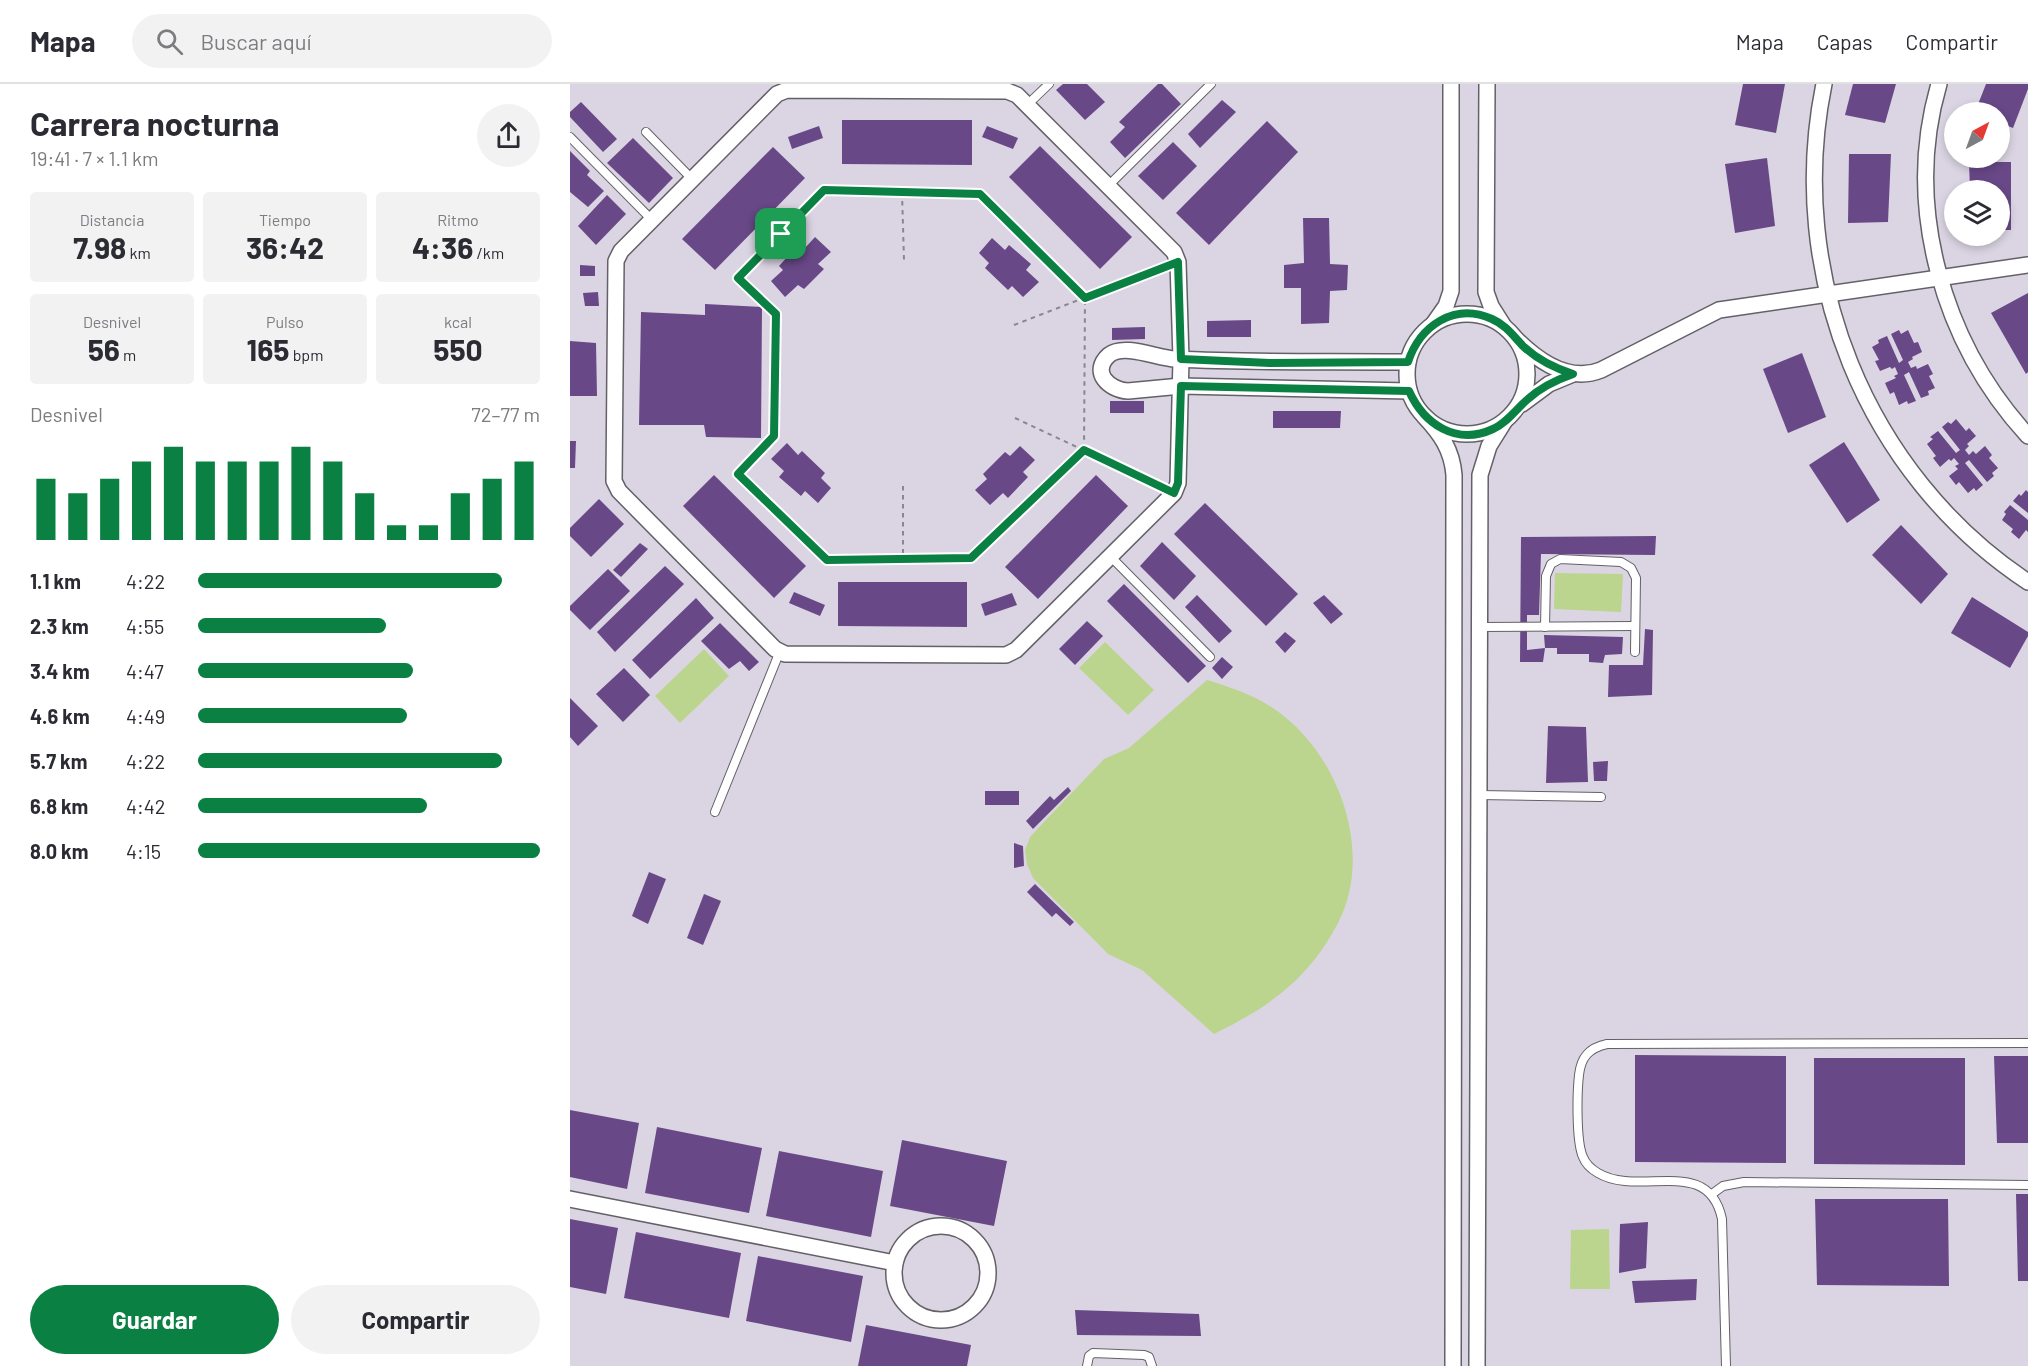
<!DOCTYPE html>
<html lang="es">
<head>
<meta charset="utf-8">
<style>
  body { margin:0; font-family:Barlow,sans-serif; background:#f2f2f3; color:#2b2b33; height:100vh; display:flex; flex-direction:column; font-size:22px; white-space:nowrap }
  * { box-sizing:border-box; margin:0 }
  p { font-size:20px; color:#7c7c81 }
  .icon { flex:none; width:33px; height:33px; fill:none; stroke:currentColor; stroke-width:2; stroke-linecap:round; stroke-linejoin:round }
  .map { position:relative; flex:1; overflow:hidden }
  .drawer { display:flex; flex-direction:column; background:#fff; width:570px }
  .drawer>* { flex:none }
  .needle { width:39px; rotate:41deg }
  .controls { position:absolute; left:1374px; top:18px; display:grid; gap:12px }
  .controls a { display:grid; place-items:center; width:66px; height:66px; border-radius:50%; background:#fff; box-shadow:0 3px 9px #0003; font-size:30px }
  .pin { position:absolute; display:grid; place-items:center; width:51px; height:51px; color:#fff; margin:-26px; border-radius:12px; box-shadow:0 3px 9px #0006 }
  .round { display:grid; place-items:center; flex:none; width:63px; height:63px; border-radius:32px; background:#f2f2f3 }
  .head { display:flex; align-items:center; justify-content:space-between; height:102px; padding:0 30px }
  h1 { font-size:33px; font-weight:700; line-height:45px }
  .stats { display:grid; grid-template-columns:repeat(3,1fr); gap:9px; height:102px; padding:6px 30px }
  .stats div { display:grid; align-content:center; border-radius:6px; background:#f2f2f3; text-align:center }
  .stats b { font-size:30px; font-weight:700 }
  .stats small { font-size:16px; font-weight:400 }
  .stats p { font-size:16px }
  .chart { height:168px; padding:12px 30px }
  .chart p { display:flex; justify-content:space-between }
  .chart svg { width:100%; height:108px; margin-top:6px; stroke:#0b8043; stroke-width:6 }
  .button { display:flex; gap:12px; margin-top:auto; padding:12px 30px }
  .button a { flex:1; height:69px; border-radius:36px; background:#0b8043; color:#fff; font-size:24px; font-weight:700; line-height:69px; text-align:center }
  .button a+a { background:#f2f2f3; color:#2b2b33 }
  ul { padding:0 30px; list-style:none; font-size:20px }
  li { display:grid; grid-template-columns:96px 72px 1fr; align-items:center; height:45px }
  li i { height:15px; border-radius:8px; background:#0b8043 }
  header { display:flex; align-items:center; gap:36px; box-sizing:border-box; height:84px; padding:0 30px; background:#fff; border-bottom:2px solid #e1e1e2 }
  header strong { font-size:28px }
  nav { display:flex; gap:33px; margin-inline-start:auto; font-size:21px }
  .search { width:420px; height:54px; background:#f2f2f3; display:flex; align-items:center; gap:15px; box-sizing:border-box; padding:0 21px; border-radius:33px; color:#7c7c81; font-size:22px }
  main { display:flex; flex:1; min-height:0 }
  .map>svg:first-child { display:block }
</style>
</head>
<body>
<header>
<strong>Mapa</strong>
<div class="search"><svg class="icon" aria-label="search" viewBox="0 0 24 24"><circle cx="10" cy="10" r="6"/><path d="M15 15l6 6"/></svg>Buscar aquí</div>
<nav><a>Mapa</a><a>Capas</a><a>Compartir</a></nav>
</header>
<main>
<section class="drawer">
<div class="head"><div><h1>Carrera nocturna</h1><p>19:41 · 7 × 1.1 km</p></div><a class="round"><svg class="icon" aria-label="share" viewBox="0 0 24 24"><path d="M12 15V3M7 8l5-5 5 5M5 13v7h14v-7"/></svg></a></div>
<div class="stats">
<div><p>Distancia</p><b>7.98<small> km</small></b></div>
<div><p>Tiempo</p><b>36:42</b></div>
<div><p>Ritmo</p><b>4:36<small> /km</small></b></div>
</div>
<div class="stats">
<div><p>Desnivel</p><b>56<small> m</small></b></div>
<div><p>Pulso</p><b>165<small> bpm</small></b></div>
<div><p>kcal</p><b>550</b></div>
</div>
<div class="chart"><p><span>Desnivel</span>72–77 m</p>
<svg viewBox="0 0 160 44" preserveAspectRatio="none"><path d="M5 44V19M15 44V25M25 44V19M35 44V12M45 44V6M55 44V12M65 44V12M75 44V12M85 44V6M95 44V12M105 44V25M115 44V38M125 44V38M135 44V25M145 44V19M155 44V12"/></svg>
</div>
<ul>
<li><b>1.1 km</b>4:22<i style="width:89%"></i></li>
<li><b>2.3 km</b>4:55<i style="width:55%"></i></li>
<li><b>3.4 km</b>4:47<i style="width:63%"></i></li>
<li><b>4.6 km</b>4:49<i style="width:61%"></i></li>
<li><b>5.7 km</b>4:22<i style="width:89%"></i></li>
<li><b>6.8 km</b>4:42<i style="width:67%"></i></li>
<li><b>8.0 km</b>4:15<i style="width:100%"></i></li>
</ul>
<div class="button"><a>Guardar</a><a>Compartir</a></div>
</section>
<div class="map">
<svg width="1458" height="1282" viewBox="0 0 1458 1282">
  <rect width="100%" height="100%" fill="#e5e2e9"/>
  <!-- built -->
  <path fill="#dbd5e3" fill-rule="evenodd" d="M0,0H1458V1282H0ZM1384,28H1430V74H1384ZM1384,106H1430V152H1384Z"/>
  <!-- green -->
  <g fill="#bcd58e">
    <path d="M985,489L1053,490L1051,528L984,525Z"/>
    <path d="M535,558L584,606L558,631L509,584Z"/>
    <path d="M134,565L159,592L110,639L85,612Z"/>
    <path d="M637,596C664,604 692,614 715,633C772,679 803,772 768,839C739,895 699,923 644,950L572,886L538,870L463,794L457,780L455,766L460,753L471,741L534,675L559,664Z"/>
    <path d="M1039,1145L1040,1205H1000L1001,1146Z"/>
  </g>
  <!-- building -->
  <g fill="#684887">
    <path d="M493,0H517L535,18L515,36L486,6Z"/>
    <path d="M588,0H592L611,20L555,74L540,58L555,43L549,38Z"/>
    <path d="M1173,0H1215L1206,49L1165,41Z"/>
    <path d="M1283,0H1326L1315,39L1275,31Z"/>
    <path d="M1416,0H1458V5L1443,44L1430,39V28H1405Z"/>
    <path d="M652,16L666,28L630,64L618,50Z"/>
    <path d="M11,18L47,55L33,68L0,33V28Z"/>
    <path d="M272,36H402V81L272,80Z"/>
    <path d="M697,37L728,68L639,161L606,129Z"/>
    <path d="M249,42L253,54L222,65L218,53Z"/>
    <path d="M417,42L448,54L443,65L412,53Z"/>
    <path d="M63,54L103,94L79,119L37,79Z"/>
    <path d="M603,58L627,82L593,116L568,92Z"/>
    <path d="M470,62L562,153L530,185L439,93Z"/>
    <path d="M203,63L235,94L145,186L112,155Z"/>
    <path d="M0,67L20,87L17,91L34,107L18,123L0,108Z"/>
    <path d="M1279,70H1321L1318,138L1278,139Z"/>
    <path d="M1197,74L1205,142L1165,149L1155,80Z"/>
    <path d="M1399,78H1441V146H1430V106H1400Z"/>
    <path d="M37,111L56,130L26,161L8,142Z"/>
    <path d="M733,134H759L760,180L778,181L777,206L760,207L759,239L731,240V204H714V181L734,179Z"/>
    <path d="M245,153L261,168L248,180L254,185L234,205L228,201L215,213L201,197L213,186L209,182L230,159L235,164Z"/>
    <path d="M422,154L435,166L439,161L461,180L456,186L469,198L453,213L442,202L438,206L415,184L419,179L409,169Z"/>
    <path d="M10,181L25,182V192H10Z"/>
    <path d="M28,208L29,222H15L13,209Z"/>
    <path d="M1458,209V288L1456,290L1421,229Z"/>
    <path d="M135,220L192,223L191,354L136,353L134,341H69L71,228L135,231Z"/>
    <path d="M681,236V253H637V237Z"/>
    <path d="M575,243V255L542,256V244Z"/>
    <path d="M1329,246L1331,250L1338,246L1344,259L1348,258L1352,268L1342,273L1343,275L1338,278L1341,284L1346,282L1347,285L1358,280L1363,290L1359,292L1365,304L1358,307L1359,311L1351,314L1339,288L1334,291L1346,317L1338,320L1337,317L1329,321L1324,308L1320,310L1315,299L1326,294L1324,292L1328,290L1325,283L1322,285L1320,283L1310,287L1305,277L1309,276L1302,263L1309,259L1308,256L1317,252L1329,279L1333,276L1321,250Z"/>
    <path d="M0,257L26,259L27,312H0Z"/>
    <path d="M1232,269L1256,333L1218,349L1193,285Z"/>
    <rect x="540" y="317" width="34" height="12"/>
    <path d="M703,327H771L770,344H703Z"/>
    <path d="M1386,335L1396,347L1399,344L1406,352L1397,360L1399,362L1395,366L1399,371L1403,367L1406,370L1415,362L1422,371L1419,374L1428,384L1422,389L1424,392L1417,398L1399,376L1395,379L1413,401L1406,407L1404,404L1398,409L1389,398L1386,401L1379,392L1388,385L1385,382L1389,380L1384,374L1381,377L1379,375L1370,383L1363,374L1366,372L1357,360L1363,355L1360,353L1368,347L1386,369L1390,366L1372,343L1378,338L1381,340Z"/>
    <path d="M0,357H6L5,384H0Z"/>
    <path d="M1274,358L1310,416L1277,439L1239,381Z"/>
    <path d="M217,359L228,371L232,367L255,389L251,394L261,404L248,419L235,407L231,412L209,393L214,387L201,375Z"/>
    <path d="M450,362L465,376L453,388L458,393L438,414L433,409L420,421L405,406L417,395L413,390L435,368L440,372Z"/>
    <path d="M144,391L236,482L204,514L113,422Z"/>
    <path d="M526,391L558,422L468,515L435,483Z"/>
    <path d="M1456,406L1458,408V429L1443,417L1449,410L1451,412Z"/>
    <path d="M29,415L54,440L21,473L0,452V444Z"/>
    <path d="M635,419L728,510L696,542L604,450Z"/>
    <path d="M1440,421L1458,436V448L1456,446L1449,455L1441,448L1443,445L1432,436L1436,430L1434,428Z"/>
    <path d="M1331,441L1378,490L1351,520L1302,471Z"/>
    <path d="M1086,452L1085,471L971,470L969,531H957V566L975,564L973,578H950L951,453Z"/>
    <path d="M592,458L626,492L604,516L570,482Z"/>
    <path d="M70,459L78,465L51,493L43,486Z"/>
    <path d="M95,482L114,500L45,568L27,548Z"/>
    <path d="M38,485L60,507L20,546L0,526V522Z"/>
    <path d="M268,498H397V543L268,542Z"/>
    <path d="M554,500L636,582L618,599L537,517Z"/>
    <path d="M224,508L255,521L250,532L219,519Z"/>
    <path d="M442,509L447,521L415,532L411,520Z"/>
    <path d="M627,511L662,547L649,559L615,523Z"/>
    <path d="M754,511L773,530L761,540L743,519Z"/>
    <path d="M1402,513L1458,548V552L1440,584L1381,549Z"/>
    <path d="M126,514L144,534L80,595L62,576Z"/>
    <path d="M517,537L533,552L505,581L489,565Z"/>
    <path d="M150,539L189,578L179,587L170,577L159,585L131,557Z"/>
    <path d="M1075,545L1083,546L1082,611L1038,613L1039,581H1073Z"/>
    <path d="M715,548L726,557L715,569L705,558Z"/>
    <path d="M974,551L1053,553L1052,570L1035,571L1033,579L1019,578V570H987V564H975Z"/>
    <path d="M652,573L663,583L652,595L642,584Z"/>
    <path d="M54,584L80,611L53,638L26,610Z"/>
    <path d="M0,614L28,642L8,662L0,653Z"/>
    <path d="M978,642L1016,643L1018,698L976,699Z"/>
    <path d="M1038,677L1037,697H1024L1023,678Z"/>
    <path d="M498,703L501,707L463,745L456,737L480,712L484,716Z"/>
    <rect x="415" y="707" width="34" height="14"/>
    <path d="M444,759L453,762L454,782L444,784Z"/>
    <path d="M79,788L96,795L78,840L62,832Z"/>
    <path d="M465,800L504,838L500,842L486,829L482,833L457,808Z"/>
    <path d="M134,810L151,817L133,861L117,854Z"/>
    <path d="M1065,971L1216,972V1079L1065,1078Z"/>
    <path d="M1424,972H1458V1059H1427Z"/>
    <path d="M1244,974H1395V1081L1244,1080Z"/>
    <path d="M0,1026L69,1039L57,1105L0,1093Z"/>
    <path d="M87,1043L192,1064L179,1129L75,1109Z"/>
    <path d="M332,1056L437,1077L424,1142L320,1122Z"/>
    <path d="M209,1067L313,1087L301,1153L196,1132Z"/>
    <path d="M1446,1110H1458V1197H1448Z"/>
    <path d="M1245,1115H1378L1379,1202L1247,1201Z"/>
    <path d="M0,1135L48,1144L36,1210L0,1203Z"/>
    <path d="M1078,1138L1076,1184L1049,1189L1050,1140Z"/>
    <path d="M66,1148L171,1169L159,1234L54,1214Z"/>
    <path d="M188,1172L293,1192L281,1258L176,1237Z"/>
    <path d="M1127,1195L1126,1216L1065,1219L1062,1197Z"/>
    <path d="M505,1226L629,1230L631,1252L507,1251Z"/>
    <path d="M296,1241L401,1261L397,1282H288Z"/>
  </g>
  <g fill="none" stroke-linecap="round" stroke-linejoin="round">
    <defs>
      <g id="lane">
        <path d="M457,21L479,0"/>
        <path d="M76,48L122,95"/>
        <path d="M0,53L82,136"/>
        <path d="M538,102L641,0"/>
        <path d="M540,472L640,573"/>
        <path d="M910,543L1064,542"/>
        <path d="M975,543L976,492L981,480L990,475L1051,478L1061,484L1066,494L1065,568"/>
        <path d="M909,711L1031,713"/>
        <path d="M145,728L210,567"/>
        <path d="M1142,1110L1153,1102L1174,1098L1458,1101"/>
        <path d="M517,1282L519,1272L523,1269L574,1271L579,1273L582,1282"/>
        <path d="M1156,1282L1152,1135C1138,1070 1070,1114 1028,1089C1021,1085 1016,1081 1013,1073C1006,1058 1007,1009 1009,991C1011,973 1019,964 1037,960L1458,959"/>
      </g>
      <g id="street">
        <path d="M917,0L916,208L921,222L933,241"/>
        <path d="M1254,0C1215,190 1296,391 1458,498"/>
        <path d="M1369,0C1333,123 1373,259 1458,352"/>
        <path d="M217,6L437,7L447,11L604,168L608,178L611,275L608,399L604,409L446,566L436,571L215,570L205,565L49,407L44,397L46,177L51,167L207,10Z"/>
        <circle cx="897" cy="290" r="60"/>
        <path d="M864,239L876,222L881,207V0"/>
        <path d="M946,255C968,277 999,299 1031,286L1149,226L1458,181"/>
        <path d="M838,278C760,277 683,279 605,275C587,274 554,259 539,271C520,288 539,306 558,307L611,302L839,307"/>
        <path d="M952,320L979,300L1003,290"/>
        <path d="M854,332C871,350 882,366 884,391L883,1282"/>
        <path d="M0,1115L325,1179"/>
        <circle cx="371" cy="1189" r="47"/>
        <path d="M907,1282L910,391L919,362L934,338"/>
      </g>
    </defs>
    <!-- lane casing -->
    <use href="#lane" stroke="#636167" stroke-width="10"/>
    <!-- street casing -->
    <use href="#street" stroke="#636167" stroke-width="18"/>
    <!-- path -->
    <g stroke="#89878d" stroke-width="2" stroke-dasharray="4.5 4.5" stroke-linecap="butt">
      <path d="M254,107L410,110L515,214L514,366L401,474L257,476L168,390L204,352L206,230L168,194Z"/>
      <path d="M332,108L334,176"/>
      <path d="M444,241L594,183"/>
      <path d="M445,334L592,403"/>
      <path d="M333,402V475"/>
    </g>
    <!-- lane -->
    <use href="#lane" stroke="#fff" stroke-width="8"/>
    <!-- street -->
    <use href="#street" stroke="#fff" stroke-width="15"/>
  </g>
  <g fill="none" stroke-linecap="round" stroke-linejoin="round">
    <defs>
      <path id="route" d="M254,106L410,110L515,214L608,178L611,275L700,279L838,278C850,242 884,218 922,235C936,241 944,253 954,263C968,276 984,284 1003,290C986,296 971,303 958,315C946,325 937,339 923,345C886,362 854,340 839,307L611,302L608,399L604,409L514,366L401,474L257,476L168,390L204,352L206,230L168,194Z"/>
    </defs>
    <!-- route casing -->
    <use href="#route" stroke="#fff" stroke-width="12"/>
    <!-- route -->
    <use href="#route" stroke="#0b8043" stroke-width="8"/>
  </g>
</svg>
<div class="controls">
<a><svg class="needle" viewBox="-14 -14 28 28"><path d="M0-13l5 13h-10z" fill="#e53935"/><path d="M0 13l5-13h-10z" fill="#7c7c81"/></svg></a>
<a><svg class="icon" aria-label="layers" viewBox="0 0 24 24"><path d="M12 4l9 5-9 5-9-5zM3 14l9 5 9-5"/></svg></a>
</div>
<div class="pin" style="left:211px;top:150px;background:#1e9e55"><svg class="icon" aria-label="arrive" viewBox="0 0 24 24"><path d="M6 21V4h12l-3 4 3 4H6"/></svg></div>
</div>
</main>
</body>
</html>
